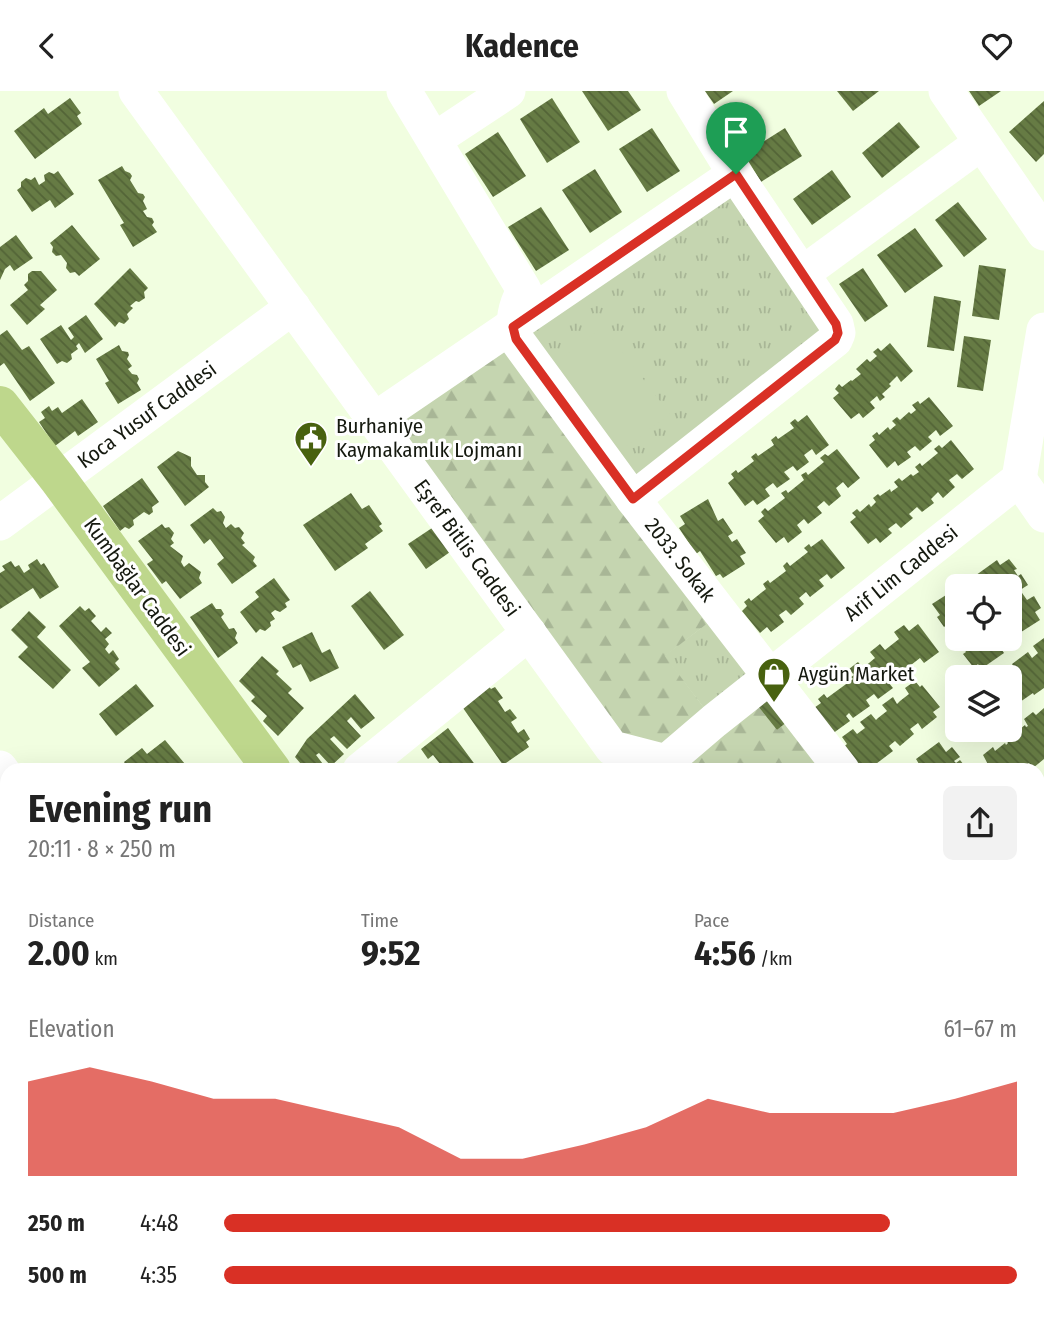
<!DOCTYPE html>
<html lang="en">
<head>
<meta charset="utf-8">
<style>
  body { margin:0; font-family:"Fira Sans Condensed",sans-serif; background:#f2f2f2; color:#222; height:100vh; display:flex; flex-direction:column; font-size:26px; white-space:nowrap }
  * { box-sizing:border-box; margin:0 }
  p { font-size:23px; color:#767676 }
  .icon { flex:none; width:38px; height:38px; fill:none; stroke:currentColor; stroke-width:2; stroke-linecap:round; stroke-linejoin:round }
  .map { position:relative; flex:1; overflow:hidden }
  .details { position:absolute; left:0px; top:672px; width:1045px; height:555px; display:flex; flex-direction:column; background:#fff; border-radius:21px 21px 0 0; box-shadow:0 7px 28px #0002 }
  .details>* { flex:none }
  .fabs { position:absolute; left:945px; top:483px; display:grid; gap:14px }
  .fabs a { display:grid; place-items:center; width:77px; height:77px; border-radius:10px; background:#fff; box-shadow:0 7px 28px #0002; font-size:35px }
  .pin { position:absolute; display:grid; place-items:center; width:60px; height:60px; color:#fff; margin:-72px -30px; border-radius:50% 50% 50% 0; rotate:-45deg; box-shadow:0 0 7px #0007 }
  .pin .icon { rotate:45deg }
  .round { display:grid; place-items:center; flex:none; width:74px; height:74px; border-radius:10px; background:#f2f2f2 }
  .summary { display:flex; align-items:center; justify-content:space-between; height:119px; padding:0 28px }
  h1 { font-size:38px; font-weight:700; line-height:52px }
  .figures { display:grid; grid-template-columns:repeat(3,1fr); gap:10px; height:119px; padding:7px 28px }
  .figures div { display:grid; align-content:center }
  .figures b { font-size:35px; font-weight:700 }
  .figures small { font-size:19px; font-weight:400 }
  .figures p { font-size:19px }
  .chart { height:196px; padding:14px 28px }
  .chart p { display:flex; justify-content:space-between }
  .chart svg { width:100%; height:126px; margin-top:7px; fill:#d93025; opacity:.7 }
  ul { padding:0 28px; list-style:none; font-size:23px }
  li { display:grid; grid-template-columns:112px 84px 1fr; align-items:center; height:52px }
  li i { height:18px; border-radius:9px; background:#d93025 }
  header { display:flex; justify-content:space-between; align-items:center; height:91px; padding:0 28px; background:#fff; font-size:32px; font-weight:700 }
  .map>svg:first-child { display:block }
</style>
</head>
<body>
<header><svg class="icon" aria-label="back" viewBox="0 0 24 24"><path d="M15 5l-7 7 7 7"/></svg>Kadence<svg class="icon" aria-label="heart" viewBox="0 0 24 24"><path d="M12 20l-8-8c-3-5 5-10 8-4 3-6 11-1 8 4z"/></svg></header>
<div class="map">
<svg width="1044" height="1226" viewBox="0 0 1044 1226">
  <defs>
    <pattern id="grass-tufts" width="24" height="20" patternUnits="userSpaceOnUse" patternTransform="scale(1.75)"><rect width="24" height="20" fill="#c5d5b0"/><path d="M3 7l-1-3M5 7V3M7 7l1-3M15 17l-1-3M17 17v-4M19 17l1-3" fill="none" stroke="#a8b696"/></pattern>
    <pattern id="forest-firs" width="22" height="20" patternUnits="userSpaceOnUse" patternTransform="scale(1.75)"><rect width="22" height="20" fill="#c5d5b0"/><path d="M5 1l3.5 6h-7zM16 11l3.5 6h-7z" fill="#a8b696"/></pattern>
    <pattern id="building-back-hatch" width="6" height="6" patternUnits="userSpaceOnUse" patternTransform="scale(1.75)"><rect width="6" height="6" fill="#667b44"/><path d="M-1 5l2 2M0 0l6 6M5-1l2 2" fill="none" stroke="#536437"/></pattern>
  </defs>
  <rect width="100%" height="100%" fill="#f1fee0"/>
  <!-- grass -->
  <g fill="url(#grass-tufts)">
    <path d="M735,83L836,233L633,408L516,248Z"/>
    <path d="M721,522L770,587L714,630L664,565Z"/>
    <path d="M7,870V940L0,932V876Z"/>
  </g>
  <!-- forest -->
  <g fill="url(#forest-firs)">
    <path d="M513,236L721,522L665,565L714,630L749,604L777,639L798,622L842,679H672L612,657L374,329Z"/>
    <path d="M543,1220H613L618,1226H537Z"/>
  </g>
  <!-- pitch -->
  <path fill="#c5d5b0" d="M603,236L670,323L620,360L553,274Z"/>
  <!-- building -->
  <g fill="url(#building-back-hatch)">
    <path d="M582,0H628L641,19L608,40Z"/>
    <path d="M705,0H733L714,13Z"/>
    <path d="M837,0H879L853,20Z"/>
    <path d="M969,0H1001L979,15Z"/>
    <path d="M70,7L81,22L77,25L82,33L35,68L14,40L44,17L48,23Z"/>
    <path d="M552,7L580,51L547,72L520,28Z"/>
    <path d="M1044,10V63L1036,71L1009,41Z"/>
    <path d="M899,31L920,56L882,87L862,62Z"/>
    <path d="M652,37L680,80L647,101L619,58Z"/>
    <path d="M785,37L802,65L761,91L744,63Z"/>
    <path d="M498,41L526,85L493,106L465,63Z"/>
    <path d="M122,75L125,80L130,82L132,85L130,89L138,102L143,103L145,106L143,110L147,118L143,120L147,126L152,127L154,131L152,134L157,141L133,156L120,134L124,132L98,89Z"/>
    <path d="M595,78L622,121L590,142L562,99Z"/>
    <path d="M832,79L851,106L812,134L793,108Z"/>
    <path d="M58,80L74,103L55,117L50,109L32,121L17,99L21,96V91L26,87L31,89L35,86L39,94L45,90L44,84L49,81L54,83Z"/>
    <path d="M958,111L987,148L964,166L935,129Z"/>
    <path d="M541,116L569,159L536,180L508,136Z"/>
    <path d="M72,134L100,168L79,185L75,181L70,182L66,177L67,172L61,164L56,165L52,161L53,156L50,152Z"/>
    <path d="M915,137L943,175L905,202L877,164Z"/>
    <path d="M16,144L33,167L14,180L10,174L5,178L0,189V156Z"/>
    <path d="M979,174L1006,178L999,229L972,225Z"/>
    <path d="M130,177L148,197L144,201L145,207L139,211L136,210L130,215L133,217L127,223L129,228L124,233L119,231L115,236L94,213Z"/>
    <path d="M863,177L888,215L865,231L839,193Z"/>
    <path d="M32,180H41L57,199L40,214L45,218L27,234L10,214L28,199L24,194L28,190V183Z"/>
    <path d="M934,205L961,210L954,260L927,256Z"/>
    <path d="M86,224L103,248L85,262L79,252L76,255L78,258L71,263L72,268L67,272L62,270L57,273L40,248L61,234L71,249L74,246L68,237Z"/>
    <path d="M7,239L22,259L29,255L55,292L30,310L4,272L0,275V244Z"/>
    <path d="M964,245L991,249L983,300L957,296Z"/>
    <path d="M890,252L913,280L901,291L897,285L889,293L891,295L882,303L885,306L880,310L877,305L870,311L875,317L863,327L859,322L851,328L833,307L839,302L835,298L839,293L842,296L851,289L852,290L861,283L856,278L867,268L870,271L877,265L873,261L878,257L881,260Z"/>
    <path d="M119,254L122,260L128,261L129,264L127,268L132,275L128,278L132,283L137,284L139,288L137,292L141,299L118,313L105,292L109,290L96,268Z"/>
    <path d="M929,306L953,335L940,345L936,339L928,346L932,350L920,360L915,355L907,361L911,366L898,375L895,370L887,377L869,354L875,349L872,345L877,341L879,344L888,336L890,339L896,334L892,330L897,326L900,329L909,321L911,323L916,319L912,314L918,310L920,313Z"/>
    <path d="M82,308L98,331L78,345L75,340L55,355L39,331L45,327L41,321L49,315L52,320L58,316L62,322Z"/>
    <path d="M807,324L829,354L816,364L812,358L804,364L809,371L797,380L793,375L784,381L790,388L777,397L773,392L765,398L770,405L757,414L753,409L745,415L728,392L734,387L731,383L736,379L738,382L754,370L751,366L756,362L758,365L774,354L771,349L776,345L778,348L794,337L790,332L795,328L798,331Z"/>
    <path d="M951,349L974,378L962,388L957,383L949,389L955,396L943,407L938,401L931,408L934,412L922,421L917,416L909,423L913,427L901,437L896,432L888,438L892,442L880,452L876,447L868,453L850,431L856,426L852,422L857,418L860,421L869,413L871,416L876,411L873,407L878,403L880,405L890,398L891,401L898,396L894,391L899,387L902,390L911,383L913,385L919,381L915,376L920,372L922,375L938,362L934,358L939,354L942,357Z"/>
    <path d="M837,358L860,387L848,397L843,391L836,397L841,405L829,415L824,410L817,416L822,422L808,433L804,428L797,434L802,441L788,452L784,446L776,452L758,430L764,425L761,421L765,417L768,420L785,407L781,402L786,399L788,402L804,389L801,384L806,381L808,384L824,371L820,367L825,363L828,365Z"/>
    <path d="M178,360L191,366V375L197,384H205V391L209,396L185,415L157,376Z"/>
    <path d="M142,387L159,411L152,416L153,421L149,424L144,421L133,429L134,434L129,438L125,436L120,440L103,415Z"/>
    <path d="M351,402L362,418L369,414L382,433L379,435L383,440L365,453L368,457L335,480L303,434Z"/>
    <path d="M708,408L718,430L723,427L733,442L728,445L732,451L737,448L746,462L740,465L745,473L723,487L720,483L716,485L700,460L696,463L679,437L685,433L680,425Z"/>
    <path d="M213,417L217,421L221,420L225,426L223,432L226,437L231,433L235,437L239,436L244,442L241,447L245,452L242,454L255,466L253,470L257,475L232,493L217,473L224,467L210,448L204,453L190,434Z"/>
    <path d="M162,433L165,437L169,436L174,442L171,448L174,452L170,455L183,465L181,471L184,476L189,472L201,481L199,487L202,492L180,508L166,490L162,493L147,473L153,469L138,450Z"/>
    <path d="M432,437L450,461L426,478L408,453Z"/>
    <path d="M822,448L845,477L831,488L827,483L819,489L824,495L810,506L806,501L799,507L804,513L791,524L786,519L779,524L784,531L771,541L767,536L760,542L742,520L747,515L744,511L749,507L751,510L766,498L763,493L768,489L770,492L786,480L783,475L787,471L790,475L808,461L804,457L809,453L811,456Z"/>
    <path d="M37,468L41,474L44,472L59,496L40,508L33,497L0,518V482L5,479L2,475L11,470L15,476L19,474L24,482L30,478L28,474Z"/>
    <path d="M1009,468L1017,478L1014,479L1018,485L1021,483L1028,494L1020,499L1027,509L1034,505L1041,517L1035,521L1040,529L1018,543L1016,539L1010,543V495H978L972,487L997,469L1000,474Z"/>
    <path d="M274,487L290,509L285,512L287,516L280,521L275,519L271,522L275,528L270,531L271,535L265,540L260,538L256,542L240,521L259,506L255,501Z"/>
    <path d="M957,497V548H1004L1006,551L1000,556L1004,562L981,578L978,573L974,577L963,563L966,561L962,555L957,557L948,544L955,540L950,531L944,536L937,526L940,524L932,513Z"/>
    <path d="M370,500L404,544L384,559L351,515Z"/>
    <path d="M212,512L216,518H221L224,523L221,526L229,538L234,537L237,542L235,547L238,552L218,567L190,526Z"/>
    <path d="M80,515L85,520L89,517L96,525L91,530L101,541L106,536L112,542L105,548L109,553L105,558L109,563L113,559L119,568L115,572L120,578L99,596L82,577L90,571L59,535Z"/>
    <path d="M29,520L46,536L37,546L71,579L53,598L18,566L28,556L11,539Z"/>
    <path d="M918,533L939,561L924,572L920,567L911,574L915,580L900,592L896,587L889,592L893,597L878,608L874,603L866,609L870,615L853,627L849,622L846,625L850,630L832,643L811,619L821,612L818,608L824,603L827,607L853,588L851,586L854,584L849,578L858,571L863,577L875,567L870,561L880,553L885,559L899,548L894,541L904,534L909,540Z"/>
    <path d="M312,541L322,562L330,558L339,577L310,591L301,573L293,577L282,556Z"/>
    <path d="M1044,547V597L1034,604L1033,602L1010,618L1015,625L1010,628V586H1000L1014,577L1012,573L1028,561L1032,567L1038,562L1033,555Z"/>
    <path d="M262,565L279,580L276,583L292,598L288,602L304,617L278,645L263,630L267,625L251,610L255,606L239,590Z"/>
    <path d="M770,587L798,622L777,639L749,604Z"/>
    <path d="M915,590L920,596L922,594L940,616L933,621L937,626L922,638L918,632L910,638L914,643L900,655L895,650L889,655L893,660L868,679L864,674L857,679L840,659L847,653L842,646L853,638L857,643L865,637L860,631L871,623L876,629L878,627L887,620L882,614L893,606L897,613L900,610L909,603L905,597Z"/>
    <path d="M136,593L154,615L116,645L99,623Z"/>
    <path d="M487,593L491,598L495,596L503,607L498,610L505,621L510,618L517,627L511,631L518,642L524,638L530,648L526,651L529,656L503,674L463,617Z"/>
    <path d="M355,603L375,627L361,638L351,626L347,630L361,645L347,658L334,645L330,648L344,663L331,675L319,662L316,664L326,677L323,679H306L295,666L307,648Z"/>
    <path d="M1044,617V668L1033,677L1029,672L1023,676L1025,679H991L983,664L993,656L995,660L1005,652L1006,654L1008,652L1004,646L1013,639L1015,642L1025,634L1026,636L1028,635L1024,628L1033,621L1036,624Z"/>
    <path d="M448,637L462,656L479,679H436L435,677L440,673L433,664L428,668L421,658Z"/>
    <path d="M165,649L185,673L178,679H123L127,676L124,671L142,657L147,663Z"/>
    <path d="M939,651L946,661L952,656L960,666L954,670L956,672L960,669L968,679H919L916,675L919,673L916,668Z"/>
    <path d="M529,672L536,679H521Z"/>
    <path d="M1038,819L1044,825V867L1040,863L1038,865Z"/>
    <path d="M1044,965V998L1038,992V971Z"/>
    <path d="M0,1125L7,1132V1161L5,1164L0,1159Z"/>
    <path d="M1038,1173L1044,1181V1220L1038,1225L1034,1220H1038Z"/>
    <path d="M165,1220H200L195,1226H169L164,1222Z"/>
    <path d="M223,1220H253L256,1222L253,1226H218Z"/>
    <path d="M717,1220H759L764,1226H723Z"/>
    <path d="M859,1220H882L888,1226H859L856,1222Z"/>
    <path d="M914,1220H937L929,1226H919Z"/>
    <path d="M944,1220H955L960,1226H936Z"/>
    <path d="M975,1220H1016L1021,1226H980Z"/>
  </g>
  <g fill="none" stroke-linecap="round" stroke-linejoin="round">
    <!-- minor -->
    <g stroke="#fff" stroke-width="35">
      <path d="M136,0L612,657L666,671L672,679"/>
      <path d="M404,0L524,199C515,216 512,230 516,248L633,408L842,679"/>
      <path d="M946,0L1044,142"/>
      <path d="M434,49L508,0"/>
      <path d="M803,182L981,52"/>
      <path d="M374,329L735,83"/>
      <path d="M1019,388L1044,424"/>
      <path d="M633,408L835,249L838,242L836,233L735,83L684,0"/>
      <path d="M0,432L293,216"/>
      <path d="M666,671L714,630L1019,388L1044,239"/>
      <path d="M0,677L7,687"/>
      <path d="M360,679L529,542"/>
      <path d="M1038,928L1044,922"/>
      <path d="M0,969L7,974"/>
      <path d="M1038,1045L1044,1053"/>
      <path d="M0,1076L7,1068"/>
      <path d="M1038,1137L1044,1145"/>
      <path d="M0,1187L7,1195"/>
      <path d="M31,1220L37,1226"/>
      <path d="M337,1220L346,1226"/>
      <path d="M395,1220L400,1226"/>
      <path d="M635,1220L640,1226"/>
      <path d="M805,1226L812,1220"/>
    </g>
    <!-- major -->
    <g stroke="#bed78c" stroke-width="38">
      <path d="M0,314L58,388L272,679"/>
      <path d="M1038,729L1044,724"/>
      <path d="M457,1226L465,1220"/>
    </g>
  </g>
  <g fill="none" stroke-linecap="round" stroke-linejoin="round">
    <defs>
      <path id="route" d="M736,83L836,233L838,242L835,249L633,408L516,248L513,236Z"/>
    </defs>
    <!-- route casing -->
    <use href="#route" stroke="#fff" stroke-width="14"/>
    <!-- route -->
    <use href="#route" stroke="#d93025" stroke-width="9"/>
  </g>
  <!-- icons -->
  <defs>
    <symbol id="civic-pin" viewBox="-11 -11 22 30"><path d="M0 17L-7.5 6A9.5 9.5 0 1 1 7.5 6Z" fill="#48610f" stroke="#fff"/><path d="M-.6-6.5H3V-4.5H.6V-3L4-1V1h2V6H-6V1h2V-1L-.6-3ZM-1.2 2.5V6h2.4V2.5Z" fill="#fff"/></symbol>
    <symbol id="shop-pin" viewBox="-11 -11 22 30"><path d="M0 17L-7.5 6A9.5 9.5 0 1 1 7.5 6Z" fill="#48610f" stroke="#fff"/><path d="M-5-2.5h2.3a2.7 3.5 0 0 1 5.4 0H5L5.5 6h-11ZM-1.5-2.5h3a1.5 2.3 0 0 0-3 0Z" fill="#fff"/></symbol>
  </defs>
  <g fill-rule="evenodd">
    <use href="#civic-pin" x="292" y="328" width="38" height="52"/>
    <use href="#shop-pin" x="755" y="564" width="38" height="52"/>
  </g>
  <g text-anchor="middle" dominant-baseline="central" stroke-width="6" stroke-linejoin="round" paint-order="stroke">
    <!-- street labels -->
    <g font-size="21" fill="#15190f" stroke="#fff">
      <text transform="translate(147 324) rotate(-36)">Koca Yusuf Caddesi</text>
      <text transform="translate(467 457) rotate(54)">Eşref Bitlis Caddesi</text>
      <text transform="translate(680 469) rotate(52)">2033. Sokak</text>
      <text transform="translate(901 482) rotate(-39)">Arif Lim Caddesi</text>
      <text transform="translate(137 496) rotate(54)">Kumbağlar Caddesi</text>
    </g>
    <!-- poi labels -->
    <g font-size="21" fill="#15190f" stroke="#fff" text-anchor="start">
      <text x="336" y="335">Burhaniye<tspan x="336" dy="24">Kaymakamlık Lojmanı</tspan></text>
      <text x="798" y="583">Aygün Market</text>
    </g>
  </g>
</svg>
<div class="fabs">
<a><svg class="icon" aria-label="locate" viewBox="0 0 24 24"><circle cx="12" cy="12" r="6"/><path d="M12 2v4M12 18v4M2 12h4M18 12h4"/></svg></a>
<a><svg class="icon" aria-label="layers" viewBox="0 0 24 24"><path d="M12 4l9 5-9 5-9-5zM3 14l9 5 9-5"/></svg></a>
</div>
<div class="pin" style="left:736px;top:83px;background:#1e9e55"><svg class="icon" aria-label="arrive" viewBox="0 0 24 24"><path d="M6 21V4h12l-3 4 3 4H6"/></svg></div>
<section class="details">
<div class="summary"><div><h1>Evening run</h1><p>20:11 · 8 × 250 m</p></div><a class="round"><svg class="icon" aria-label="share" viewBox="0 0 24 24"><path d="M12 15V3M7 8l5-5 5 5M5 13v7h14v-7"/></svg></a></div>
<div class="figures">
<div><p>Distance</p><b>2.00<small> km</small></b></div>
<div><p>Time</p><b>9:52</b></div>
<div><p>Pace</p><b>4:56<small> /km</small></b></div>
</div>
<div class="chart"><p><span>Elevation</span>61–67 m</p>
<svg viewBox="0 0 160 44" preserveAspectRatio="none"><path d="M0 44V11L10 6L20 11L30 17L40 17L50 22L60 27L70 38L80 38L90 33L100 27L110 17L120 22L130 22L140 22L150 17L160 11V44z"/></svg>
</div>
<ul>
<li><b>250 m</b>4:48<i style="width:84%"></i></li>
<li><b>500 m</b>4:35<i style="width:100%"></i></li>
</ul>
</section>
</div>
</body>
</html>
